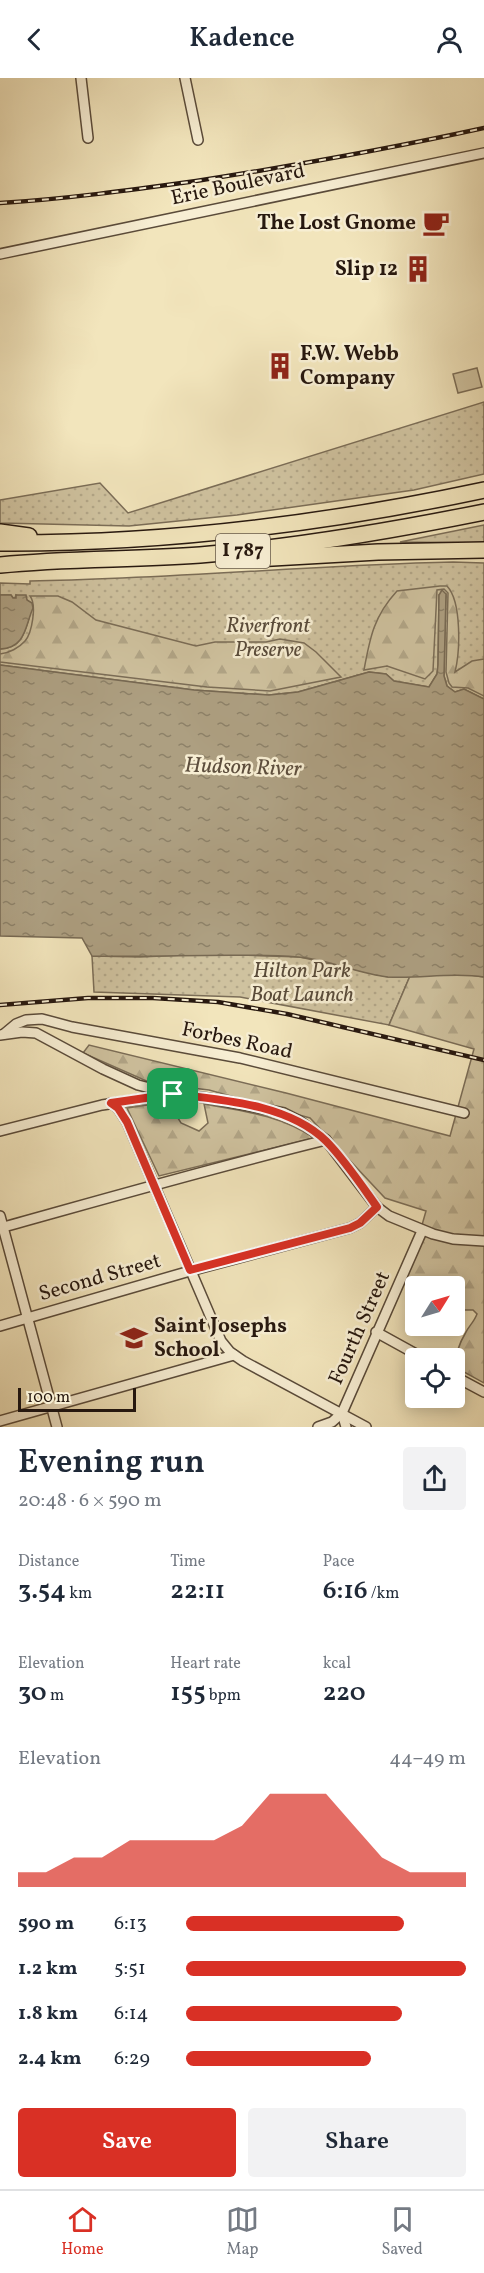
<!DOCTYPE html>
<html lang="en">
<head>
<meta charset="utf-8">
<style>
  body { margin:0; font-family:Vollkorn,serif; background:#f2f2f3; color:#1f2937; height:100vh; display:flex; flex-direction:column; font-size:22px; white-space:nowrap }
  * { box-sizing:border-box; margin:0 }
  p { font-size:20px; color:#747a83 }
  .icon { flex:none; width:33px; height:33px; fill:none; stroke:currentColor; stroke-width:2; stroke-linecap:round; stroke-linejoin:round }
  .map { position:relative; height:1349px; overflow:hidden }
  .sheet { display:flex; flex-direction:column; background:#fff; flex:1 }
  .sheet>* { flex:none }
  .needle { width:39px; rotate:53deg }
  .fabs { position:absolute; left:405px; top:1198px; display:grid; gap:12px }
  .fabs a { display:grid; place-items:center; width:60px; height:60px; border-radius:6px; background:#fff; box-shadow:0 3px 15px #0003; font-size:30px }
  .scale { position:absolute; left:18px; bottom:15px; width:118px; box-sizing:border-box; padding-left:6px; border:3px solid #27180f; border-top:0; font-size:16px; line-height:21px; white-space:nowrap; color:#27180f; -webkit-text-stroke:4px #f7eed3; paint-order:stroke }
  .pin { position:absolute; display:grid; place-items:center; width:51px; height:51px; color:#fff; margin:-26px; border-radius:12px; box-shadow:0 3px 9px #0006 }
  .round { display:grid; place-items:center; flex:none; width:63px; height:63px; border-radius:6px; background:#f2f2f3 }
  .headline { display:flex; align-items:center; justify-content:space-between; height:102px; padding:0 18px }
  h1 { font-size:33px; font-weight:600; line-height:45px }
  .figures { display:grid; grid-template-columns:repeat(3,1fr); gap:9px; height:102px; padding:6px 18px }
  .figures div { display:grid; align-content:center }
  .figures b { font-size:26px; font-weight:600 }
  .figures small { font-size:16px; font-weight:400 }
  .figures p { font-size:16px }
  .chart { height:168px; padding:12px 18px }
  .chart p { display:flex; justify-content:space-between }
  .chart svg { width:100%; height:108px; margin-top:6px; fill:#d93025; opacity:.7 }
  .button { display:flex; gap:12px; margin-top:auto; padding:12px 18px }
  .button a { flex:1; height:69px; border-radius:6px; background:#d93025; color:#fff; font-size:24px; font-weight:600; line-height:69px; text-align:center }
  .button a+a { background:#f2f2f3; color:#1f2937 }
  ul { padding:0 18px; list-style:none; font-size:20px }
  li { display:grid; grid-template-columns:96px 72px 1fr; align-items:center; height:45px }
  li i { height:15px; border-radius:8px; background:#d93025 }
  header { display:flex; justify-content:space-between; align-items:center; height:78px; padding:0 18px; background:#fff; font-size:27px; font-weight:600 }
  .menu { display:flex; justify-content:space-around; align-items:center; height:84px; border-top:2px solid #e0e1e3; background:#fff; font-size:16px; color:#747a83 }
  .menu a { display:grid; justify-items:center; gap:3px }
  .menu .current { color:#d93025 }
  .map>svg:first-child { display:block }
</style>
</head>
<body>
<header><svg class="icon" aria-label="back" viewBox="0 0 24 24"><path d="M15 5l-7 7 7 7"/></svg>Kadence<svg class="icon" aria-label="person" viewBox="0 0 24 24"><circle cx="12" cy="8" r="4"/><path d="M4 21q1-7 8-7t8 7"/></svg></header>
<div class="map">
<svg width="484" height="1349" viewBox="0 0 484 1349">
  <defs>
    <pattern id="green-dots" width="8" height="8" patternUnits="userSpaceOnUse" patternTransform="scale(1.5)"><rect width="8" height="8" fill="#cfc29f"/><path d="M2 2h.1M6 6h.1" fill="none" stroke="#b2a688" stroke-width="1.8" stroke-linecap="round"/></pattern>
    <pattern id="forest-firs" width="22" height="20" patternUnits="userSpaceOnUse" patternTransform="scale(1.5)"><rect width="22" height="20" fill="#cfc29f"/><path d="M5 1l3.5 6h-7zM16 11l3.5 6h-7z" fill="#b2a688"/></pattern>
    <pattern id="water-ripples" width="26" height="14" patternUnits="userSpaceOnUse" patternTransform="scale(1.5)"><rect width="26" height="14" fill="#ad9f81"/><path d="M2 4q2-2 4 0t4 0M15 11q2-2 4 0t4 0" fill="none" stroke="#8d8168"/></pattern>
  </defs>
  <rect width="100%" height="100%" fill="#f2e5bc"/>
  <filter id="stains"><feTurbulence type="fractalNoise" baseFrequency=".00333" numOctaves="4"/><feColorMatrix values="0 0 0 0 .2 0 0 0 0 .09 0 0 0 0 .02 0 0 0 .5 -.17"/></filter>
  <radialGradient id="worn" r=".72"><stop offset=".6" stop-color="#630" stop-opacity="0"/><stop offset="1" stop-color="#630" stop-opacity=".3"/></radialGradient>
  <!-- green -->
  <g fill="url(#green-dots)" stroke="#7b6d57" stroke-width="1.5">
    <path d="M484,324V396L414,412L237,437L129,448L0,445V422L100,405L128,435Z"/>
    <path d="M484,447V465L400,464Z"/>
    <path d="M453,484L484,485V621L464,611L455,614L447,608L444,598L446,516L439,517L438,587L437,596L429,609L394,603L386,596L369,594L298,614L269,617L194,612L0,587V571C25,570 26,548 32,530L27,522L16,517V520H13L11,517H0V505L30,506V503C171,501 312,487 453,484Z"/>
    <path d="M206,876L300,879L388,899L410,898L389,947L240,919L94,914L92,878L140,879Z"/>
  </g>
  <!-- forest -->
  <g fill="url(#forest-firs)" stroke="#7b6d57" stroke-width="1.5">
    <path d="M440,508H447C462,524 460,574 455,594L472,583L484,581V618L468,610L452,609L449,605L446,594L448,515L444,511L437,512L433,593L425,601L387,588L364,592C370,559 374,538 397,513Z"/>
    <path d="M30,518H58L72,524L96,542L196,568L215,564H266L280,561L304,565L316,574L341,599L270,613L207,609L0,584V576C9,575 19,570 25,563C32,555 37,527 30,518Z"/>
    <path d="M464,896L484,899V1305L455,1289C455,1278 460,1264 466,1254C469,1248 474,1244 477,1236L473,1232H461L455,1236L454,1209H424L406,1203L426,1133L385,1120L310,1040L209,1012L151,1005L83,975L89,967L286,1015L450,1058L474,971L389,947L410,898Z"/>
    <path d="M168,1024L181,1045L199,1053L208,1045L204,1026C243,1033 280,1037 314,1060L159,1098L127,1030Z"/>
  </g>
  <!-- pitch -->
  <path fill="#cfc29f" stroke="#7b6d57" stroke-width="1.5" d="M477,290L482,309L458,315L453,296Z"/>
  <!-- water -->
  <g fill="url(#water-ripples)" stroke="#776953" stroke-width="1.5">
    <path d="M442,512L446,516L444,598L447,608L455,614L464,611L484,621V899C452,894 420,901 388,899C358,896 329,881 298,879C230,874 161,880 92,878L82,860L0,858V587L194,612L269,617L298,614L369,594L386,596L394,603L429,609L437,596L438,587L439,517Z"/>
    <path d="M0,517H11L13,520H16V517H26L27,522L32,525L33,530C25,548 26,570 0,571Z"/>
  </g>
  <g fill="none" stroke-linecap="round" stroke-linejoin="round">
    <defs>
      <g id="minor">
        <path d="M81,0L88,60"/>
        <path d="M185,0L198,62"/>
        <path d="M0,176L484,75"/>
        <path d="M4,956L16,946L26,942L42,941L72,949L240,980L464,1035"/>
        <path d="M0,957L22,954L36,955L103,991L138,1007L173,1016L208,1020L284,1035L298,1042L326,1062L377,1129L389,1138L433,1156L453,1161L484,1163"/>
        <path d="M111,1025L118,1030L127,1044L221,1263L230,1274L243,1283L366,1349"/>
        <path d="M0,1053L102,1027L168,1017"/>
        <path d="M0,1138L57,1349"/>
        <path d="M0,1150C108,1120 216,1089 326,1062"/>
        <path d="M0,1248L190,1193L350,1150L360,1145L377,1129"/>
        <path d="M376,1254L425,1281"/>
        <path d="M454,1298L484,1314"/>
        <path d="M342,1335L346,1349"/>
        <path d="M0,1343L234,1277"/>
        <path d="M318,1349L332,1344L342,1335L422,1153"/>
      </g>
      <g id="highway">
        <path d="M0,454L29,458"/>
        <path d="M0,465C164,466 324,446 484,412"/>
        <path d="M255,481L378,474L484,472"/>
        <path d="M0,487C66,480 134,482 200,477C296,469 390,453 484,434"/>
      </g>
    </defs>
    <!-- minor casing -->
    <use href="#minor" stroke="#5a4b3a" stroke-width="12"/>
    <!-- highway casing -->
    <use href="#highway" stroke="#27180f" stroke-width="18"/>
    <!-- minor -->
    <use href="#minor" stroke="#f7eed3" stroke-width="9"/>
    <!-- highway -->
    <use href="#highway" stroke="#f2e5bc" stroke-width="15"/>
    <defs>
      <g id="rail">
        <path d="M0,125C66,121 131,112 196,103C292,88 388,71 484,50"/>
        <path d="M0,927L88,920H153L218,924L287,936L484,982"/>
      </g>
    </defs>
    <!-- rail casing -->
    <use href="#rail" stroke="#27180f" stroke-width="4.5"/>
    <!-- rail -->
    <use href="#rail" stroke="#f7eed3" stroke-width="2" stroke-dasharray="7" stroke-linecap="butt"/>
  </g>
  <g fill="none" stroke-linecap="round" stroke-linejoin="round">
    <defs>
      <path id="route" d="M173,1016C223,1022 288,1026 326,1063C344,1081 362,1108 377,1129L360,1145L350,1150L190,1192L127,1044L118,1030L111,1025Z"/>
    </defs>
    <!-- route casing -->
    <use href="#route" stroke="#fff" stroke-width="12"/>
    <!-- route -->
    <use href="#route" stroke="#d93025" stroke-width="8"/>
  </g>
  <!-- icons -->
  <defs>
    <symbol id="cafe-bare" viewBox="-9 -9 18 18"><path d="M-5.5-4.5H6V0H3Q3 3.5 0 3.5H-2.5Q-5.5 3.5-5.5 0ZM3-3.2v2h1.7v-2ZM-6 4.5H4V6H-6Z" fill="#8f2418" stroke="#f7eed3" stroke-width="2.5" paint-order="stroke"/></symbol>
    <symbol id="building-bare" viewBox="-9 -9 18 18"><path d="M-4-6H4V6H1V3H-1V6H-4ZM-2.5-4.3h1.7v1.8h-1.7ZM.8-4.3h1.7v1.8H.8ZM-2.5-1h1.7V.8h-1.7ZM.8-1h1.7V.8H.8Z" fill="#8f2418" stroke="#f7eed3" stroke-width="2.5" paint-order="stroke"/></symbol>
    <symbol id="school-bare" viewBox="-9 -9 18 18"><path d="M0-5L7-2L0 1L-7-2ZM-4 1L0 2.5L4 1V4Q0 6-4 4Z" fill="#8f2418" stroke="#f7eed3" stroke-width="2.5" paint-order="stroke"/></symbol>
  </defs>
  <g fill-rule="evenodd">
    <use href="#cafe-bare" x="417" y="126" width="38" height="38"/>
    <use href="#building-bare" x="399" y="172" width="38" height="38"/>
    <use href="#building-bare" x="261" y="269" width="38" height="38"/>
    <use href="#school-bare" x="115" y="1241" width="38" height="38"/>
  </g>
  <g text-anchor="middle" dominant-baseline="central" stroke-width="5" stroke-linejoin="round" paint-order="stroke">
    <!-- shield labels -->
    <rect fill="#f7eed3" stroke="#65584a" stroke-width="1.5" x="216" y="456" width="54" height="34" rx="4.5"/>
    <g font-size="20" font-weight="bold" fill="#27180f">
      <text x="243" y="473">I 787</text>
    </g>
    <!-- street labels -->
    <g font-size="21" fill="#27180f" stroke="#f7eed3">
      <text transform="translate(238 107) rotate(-12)">Erie Boulevard</text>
      <text transform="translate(237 963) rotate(12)">Forbes Road</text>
      <text transform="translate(100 1200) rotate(-16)">Second Street</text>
      <text transform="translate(360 1250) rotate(-66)">Fourth Street</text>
    </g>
    <!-- poi labels -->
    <g font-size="21" font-weight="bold" fill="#27180f" stroke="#f7eed3" text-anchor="end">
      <text x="416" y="145">The Lost Gnome</text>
      <text x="398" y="191">Slip 12</text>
      <text x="300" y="276" text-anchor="start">F.W. Webb<tspan x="300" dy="24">Company</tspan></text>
      <text x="154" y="1248" text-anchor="start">Saint Josephs<tspan x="154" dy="24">School</tspan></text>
    </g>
    <!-- park labels -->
    <g font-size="21" font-style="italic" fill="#594b3a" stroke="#f7eed3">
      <text x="268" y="548">Riverfront<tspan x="268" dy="24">Preserve</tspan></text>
      <text x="302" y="893">Hilton Park<tspan x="302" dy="24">Boat Launch</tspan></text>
    </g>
    <!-- water labels -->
    <g font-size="22" font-style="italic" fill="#5d4e3d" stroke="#f7eed3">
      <text transform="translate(243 690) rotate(2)">Hudson River</text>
    </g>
  </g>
  <rect width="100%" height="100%" filter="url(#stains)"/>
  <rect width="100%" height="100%" fill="url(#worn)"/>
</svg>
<div class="fabs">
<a><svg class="needle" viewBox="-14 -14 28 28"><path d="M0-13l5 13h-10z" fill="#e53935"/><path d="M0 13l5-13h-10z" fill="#747a83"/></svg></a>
<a><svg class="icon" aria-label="locate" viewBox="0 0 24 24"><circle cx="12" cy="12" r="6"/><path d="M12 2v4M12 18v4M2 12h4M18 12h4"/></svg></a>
</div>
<div class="scale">100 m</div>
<div class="pin" style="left:173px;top:1016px;background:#1e9e55"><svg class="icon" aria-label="arrive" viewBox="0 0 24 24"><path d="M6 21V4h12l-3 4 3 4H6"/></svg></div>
</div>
<section class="sheet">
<div class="headline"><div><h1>Evening run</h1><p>20:48 · 6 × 590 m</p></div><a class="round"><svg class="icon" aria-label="share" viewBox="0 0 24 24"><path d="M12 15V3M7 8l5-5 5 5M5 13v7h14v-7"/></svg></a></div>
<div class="figures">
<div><p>Distance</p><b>3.54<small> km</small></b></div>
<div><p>Time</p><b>22:11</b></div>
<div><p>Pace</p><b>6:16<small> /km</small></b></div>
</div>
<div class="figures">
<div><p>Elevation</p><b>30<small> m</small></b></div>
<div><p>Heart rate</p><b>155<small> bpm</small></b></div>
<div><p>kcal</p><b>220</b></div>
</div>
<div class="chart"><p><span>Elevation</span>44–49 m</p>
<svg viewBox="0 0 160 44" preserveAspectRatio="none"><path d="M0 44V38L10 38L20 32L30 32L40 25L50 25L60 25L70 25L80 19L90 6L100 6L110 6L120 19L130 32L140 38L150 38L160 38V44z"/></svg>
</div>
<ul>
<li><b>590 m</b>6:13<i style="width:78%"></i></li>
<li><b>1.2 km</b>5:51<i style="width:100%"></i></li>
<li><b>1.8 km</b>6:14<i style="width:77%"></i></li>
<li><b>2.4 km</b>6:29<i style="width:66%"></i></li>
</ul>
<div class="button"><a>Save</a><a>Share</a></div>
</section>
<nav class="menu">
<a class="current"><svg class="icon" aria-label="home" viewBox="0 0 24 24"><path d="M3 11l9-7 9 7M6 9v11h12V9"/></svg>Home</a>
<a><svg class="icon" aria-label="map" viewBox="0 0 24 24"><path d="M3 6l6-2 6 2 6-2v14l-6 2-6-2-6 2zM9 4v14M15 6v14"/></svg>Map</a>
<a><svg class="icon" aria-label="saved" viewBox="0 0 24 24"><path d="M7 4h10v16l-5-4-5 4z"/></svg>Saved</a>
</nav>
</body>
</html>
